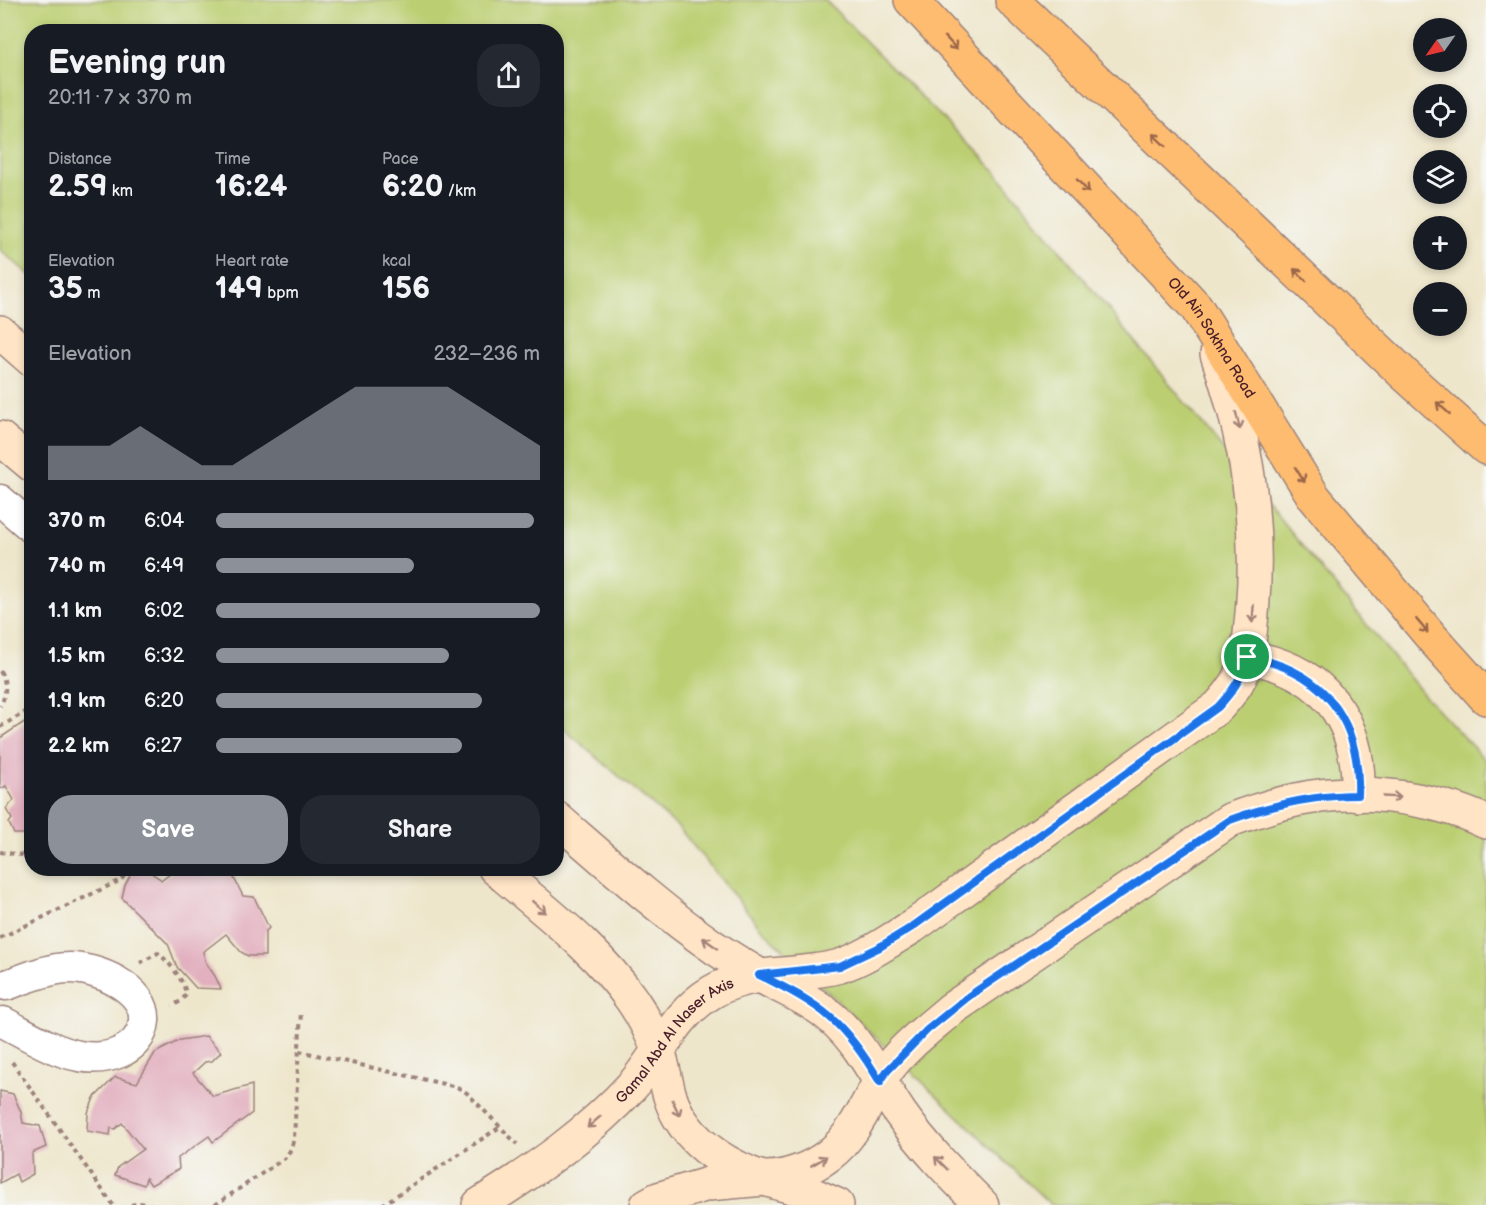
<!DOCTYPE html>
<html lang="en">
<head>
<meta charset="utf-8">
<style>
  body { margin:0; font-family:"Balsamiq Sans",sans-serif; background:#242831; color:#f1f3f6; height:100vh; display:flex; flex-direction:column; font-size:22px; white-space:nowrap }
  * { box-sizing:border-box; margin:0 }
  p { font-size:20px; color:#9ea1a6 }
  .icon { flex:none; width:33px; height:33px; fill:none; stroke:currentColor; stroke-width:2; stroke-linecap:round; stroke-linejoin:round }
  .map { position:relative; flex:1; overflow:hidden }
  .details { position:absolute; left:24px; top:24px; width:540px; height:852px; display:flex; flex-direction:column; background:#171b24; border-radius:24px; box-shadow:0 3px 9px #0003 }
  .details>* { flex:none }
  .needle { width:39px; rotate:236deg }
  .tools { position:absolute; left:1413px; top:18px; display:grid; gap:12px }
  .tools a { display:grid; place-items:center; width:54px; height:54px; border-radius:50%; background:#171b24; box-shadow:0 3px 9px #0003; font-size:30px }
  .pin { position:absolute; display:grid; place-items:center; width:51px; height:51px; color:#fff; margin:-26px; border:3px solid #fff; border-radius:50%; box-shadow:0 2px 6px #0007 }
  .round { display:grid; place-items:center; flex:none; width:63px; height:63px; border-radius:24px; background:#242831 }
  .headline { display:flex; align-items:center; justify-content:space-between; height:102px; padding:0 24px }
  h1 { font-size:33px; font-weight:800; line-height:45px }
  .metrics { display:grid; grid-template-columns:repeat(3,1fr); gap:9px; height:102px; padding:6px 24px }
  .metrics div { display:grid; align-content:center }
  .metrics b { font-size:30px; font-weight:800 }
  .metrics small { font-size:16px; font-weight:400 }
  .metrics p { font-size:16px }
  .chart { height:168px; padding:12px 24px }
  .chart p { display:flex; justify-content:space-between }
  .chart svg { width:100%; height:108px; margin-top:6px; fill:#8c9099; opacity:.7 }
  .primary-button { display:flex; gap:12px; margin-top:auto; padding:12px 24px }
  .primary-button a { flex:1; height:69px; border-radius:24px; background:#8c9099; color:#fff; font-size:24px; font-weight:800; line-height:69px; text-align:center }
  .primary-button a+a { background:#242831; color:#f1f3f6 }
  ul { padding:0 24px; list-style:none; font-size:20px }
  li { display:grid; grid-template-columns:96px 72px 1fr; align-items:center; height:45px }
  li i { height:15px; border-radius:8px; background:#8c9099 }
  .map>svg:first-child { display:block }
</style>
</head>
<body>
<div class="map">
<svg width="1486" height="1205" viewBox="0 0 1486 1205">
  <rect width="100%" height="100%" fill="#f6f6f2"/>
  <filter id="ink" filterUnits="userSpaceOnUse"><feTurbulence type="fractalNoise" baseFrequency=".0167" numOctaves="2"/><feDisplacementMap in="SourceGraphic" scale="12" xChannelSelector="R" yChannelSelector="G"/><feConvolveMatrix kernelMatrix="1 2 1 2 8 2 1 2 1" color-interpolation-filters="sRGB"/></filter>
  <filter id="wash" filterUnits="userSpaceOnUse"><feTurbulence type="fractalNoise" baseFrequency=".008" numOctaves="4" result="noise"/><feDisplacementMap in="SourceGraphic" scale="24" xChannelSelector="R" yChannelSelector="G"/><feGaussianBlur stdDeviation="1.35" result="paint"/><feColorMatrix in="noise" values="0 0 0 0 0 0 0 0 0 0 0 0 0 0 0 0 0 1.4 0 .05"/><feComposite in="paint" operator="in"/></filter>
  <g filter="url(#wash)">
    <rect width="100%" height="100%" fill="#eee6cb"/>
    <!-- green -->
    <path fill="#bbcf72" stroke="#82774e" stroke-width="1.5" d="M0,0H825L996,172L1425,696L1486,761V1205H1051L760,927L678,827L557,723L556,32H32L31,276L0,250Z"/>
    <g id="blocks">
      <!-- building -->
      <g fill="#e2b0bf">
        <path d="M32,717V846L24,834H14L9,823L12,819L6,809L14,800L6,786L0,789V738Z"/>
        <path d="M134,868H144L162,880L178,868H229L243,896L254,897L269,928L265,932V956H248L241,952L226,934L203,952L206,963L215,976L221,989L196,988L177,967L168,944L122,898L125,885Z"/>
        <path d="M206,1036L221,1052L212,1061L205,1062L193,1073L213,1096L252,1085V1113L213,1142L209,1136L178,1158L179,1169L151,1185L146,1178L144,1185L115,1175L118,1167L143,1149L122,1123L115,1129L111,1128L110,1135L87,1131L88,1113L94,1098L115,1077L137,1083L155,1053L180,1040Z"/>
        <path d="M0,1091L13,1094L21,1112L23,1123L40,1126L46,1147L32,1153L33,1174L19,1182L16,1174L0,1183Z"/>
      </g>
    </g>
  </g>
  <g filter="url(#ink)">
    <use href="#blocks" fill-opacity="0" stroke="#9c827b" stroke-width="1.5"/>
    <g fill="none" stroke-linecap="round" stroke-linejoin="round">
      <defs>
        <g id="minor">
          <path d="M0,500L32,528"/>
          <path d="M3,1022C27,1034 52,1051 79,1056C104,1061 141,1053 144,1021C147,988 95,967 68,968C48,968 25,979 6,985"/>
        </g>
        <g id="secondary">
          <path d="M0,332L32,360"/>
          <path d="M0,438L32,465"/>
          <path d="M1247,657C1323,669 1361,720 1358,795"/>
          <path d="M556,818C608,863 659,909 715,948C729,957 743,966 757,974C783,989 809,998 832,1018C862,1044 878,1081 900,1113C924,1147 953,1176 982,1205"/>
          <path d="M495,868C542,909 596,948 632,1000C643,1016 653,1035 659,1053C666,1075 667,1097 679,1117C695,1144 721,1161 749,1173C754,1175 761,1178 766,1178C788,1178 812,1168 829,1155C856,1134 867,1101 885,1073C901,1049 928,1029 950,1010L1230,820C1252,812 1273,805 1296,800C1356,787 1431,796 1486,822"/>
          <path id="s1" d="M479,1205C535,1170 588,1134 633,1085C660,1054 675,1014 712,992C752,968 797,978 840,966C865,958 889,941 912,927L1218,707C1232,692 1243,677 1247,657C1263,548 1253,458 1217,354"/>
          <path d="M647,1205L658,1199L708,1184L764,1179L805,1191L837,1205"/>
        </g>
        <g id="primary">
          <path id="s2" d="M911,0L1196,307L1314,497L1434,640L1486,698"/>
          <path d="M1012,0L1404,374L1486,448"/>
        </g>
      </defs>
      <!-- minor casing -->
      <use href="#minor" stroke="#9c827b" stroke-width="33"/>
      <!-- secondary casing -->
      <use href="#secondary" stroke="#9c827b" stroke-width="36"/>
      <!-- primary casing -->
      <use href="#primary" stroke="#9c827b" stroke-width="36"/>
      <!-- path -->
      <g stroke="#9c827b" stroke-width="4" stroke-dasharray="4.5 4.5" stroke-linecap="butt">
        <path d="M0,671C7,683 7,694 0,706"/>
        <path d="M0,727L32,708"/>
        <path d="M0,852L29,856"/>
        <path d="M0,938L121,880L130,868"/>
        <path d="M140,963L158,953C169,962 185,981 186,995L181,1001L172,1006"/>
        <path d="M299,1051L457,1087L467,1093L517,1144"/>
        <path d="M12,1062L113,1205"/>
        <path d="M131,1205L140,1203L153,1205"/>
        <path d="M215,1205L285,1158L291,1149L294,1138L301,1011"/>
        <path d="M382,1205L500,1127"/>
      </g>
      <!-- minor -->
      <use href="#minor" stroke="#fff" stroke-width="30"/>
      <!-- secondary -->
      <use href="#secondary" stroke="#ffe4c6" stroke-width="33"/>
      <!-- primary -->
      <use href="#primary" stroke="#febc70" stroke-width="33"/>
    </g>
    <!-- one-way arrows -->
    <defs><path id="oneway-shaft" d="M-6 0H5M1.5-3L5.5 0L1.5 3" fill="none" stroke-width="1.6" stroke-linecap="round" stroke-linejoin="round" transform="scale(1.5)"/></defs>
    <g stroke="#9b664a">
      <use href="#oneway-shaft" transform="translate(951 43) rotate(47)"/>
      <use href="#oneway-shaft" transform="translate(1159 140) rotate(-136)"/>
      <use href="#oneway-shaft" transform="translate(1083 186) rotate(47)"/>
      <use href="#oneway-shaft" transform="translate(1300 275) rotate(-136)"/>
      <use href="#oneway-shaft" transform="translate(1443 408) rotate(-138)"/>
      <use href="#oneway-shaft" transform="translate(1300 475) rotate(58)"/>
      <use href="#oneway-shaft" transform="translate(1422 626) rotate(50)"/>
    </g>
    <g stroke="#a48278">
      <use href="#oneway-shaft" transform="translate(1238 421) rotate(76)"/>
      <use href="#oneway-shaft" transform="translate(1253 614) rotate(94)"/>
      <use href="#oneway-shaft" transform="translate(1392 797) rotate(3)"/>
      <use href="#oneway-shaft" transform="translate(539 907) rotate(41)"/>
      <use href="#oneway-shaft" transform="translate(710 943) rotate(-145)"/>
      <use href="#oneway-shaft" transform="translate(676 1108) rotate(66)"/>
      <use href="#oneway-shaft" transform="translate(594 1122) rotate(139)"/>
      <use href="#oneway-shaft" transform="translate(819 1161) rotate(-31)"/>
      <use href="#oneway-shaft" transform="translate(941 1163) rotate(-135)"/>
    </g>
  </g>
  <g fill="none" stroke-linecap="round" stroke-linejoin="round" filter="url(#ink)">
    <defs>
      <path id="route" d="M1247,657C1323,669 1361,720 1358,795C1313,795 1272,805 1230,820L969,996L927,1030L887,1071L880,1082C845,1022 821,1004 759,975L840,966L878,948L912,927L1218,707C1232,692 1243,677 1247,657Z"/>
    </defs>
    <!-- route casing -->
    <use href="#route" stroke="#fff" stroke-width="12"/>
    <!-- route -->
    <use href="#route" stroke="#1a73e8" stroke-width="8"/>
  </g>
  <g text-anchor="middle" dominant-baseline="central" stroke-width="4.5" stroke-linejoin="round" paint-order="stroke">
    <!-- street labels -->
    <g font-size="15" fill="#4a1f2b" stroke="#f6f6f2">
      <text stroke="none"><textPath href="#s2" startOffset="453">Old Ain Sokhna Road</textPath></text>
      <text stroke="none"><textPath href="#s1" startOffset="258">Gamal Abd Al Naser Axis</textPath></text>
    </g>
  </g>
</svg>
<div class="tools">
<a><svg class="needle" viewBox="-14 -14 28 28"><path d="M0-13l5 13h-10z" fill="#e53935"/><path d="M0 13l5-13h-10z" fill="#9ea1a6"/></svg></a>
<a><svg class="icon" aria-label="locate" viewBox="0 0 24 24"><circle cx="12" cy="12" r="6"/><path d="M12 2v4M12 18v4M2 12h4M18 12h4"/></svg></a>
<a><svg class="icon" aria-label="layers" viewBox="0 0 24 24"><path d="M12 4l9 5-9 5-9-5zM3 14l9 5 9-5"/></svg></a>
<a>+</a>
<a>−</a>
</div>
<div class="pin" style="left:1247px;top:657px;background:#1e9e55"><svg class="icon" aria-label="arrive" viewBox="0 0 24 24"><path d="M6 21V4h12l-3 4 3 4H6"/></svg></div>
<section class="details">
<div class="headline"><div><h1>Evening run</h1><p>20:11 · 7 × 370 m</p></div><a class="round"><svg class="icon" aria-label="share" viewBox="0 0 24 24"><path d="M12 15V3M7 8l5-5 5 5M5 13v7h14v-7"/></svg></a></div>
<div class="metrics">
<div><p>Distance</p><b>2.59<small> km</small></b></div>
<div><p>Time</p><b>16:24</b></div>
<div><p>Pace</p><b>6:20<small> /km</small></b></div>
</div>
<div class="metrics">
<div><p>Elevation</p><b>35<small> m</small></b></div>
<div><p>Heart rate</p><b>149<small> bpm</small></b></div>
<div><p>kcal</p><b>156</b></div>
</div>
<div class="chart"><p><span>Elevation</span>232–236 m</p>
<svg viewBox="0 0 160 44" preserveAspectRatio="none"><path d="M0 44V30L10 30L20 30L30 22L40 30L50 38L60 38L70 30L80 22L90 14L100 6L110 6L120 6L130 6L140 14L150 22L160 30V44z"/></svg>
</div>
<ul>
<li><b>370 m</b>6:04<i style="width:98%"></i></li>
<li><b>740 m</b>6:49<i style="width:61%"></i></li>
<li><b>1.1 km</b>6:02<i style="width:100%"></i></li>
<li><b>1.5 km</b>6:32<i style="width:72%"></i></li>
<li><b>1.9 km</b>6:20<i style="width:82%"></i></li>
<li><b>2.2 km</b>6:27<i style="width:76%"></i></li>
</ul>
<div class="primary-button"><a>Save</a><a>Share</a></div>
</section>
</div>
</body>
</html>
